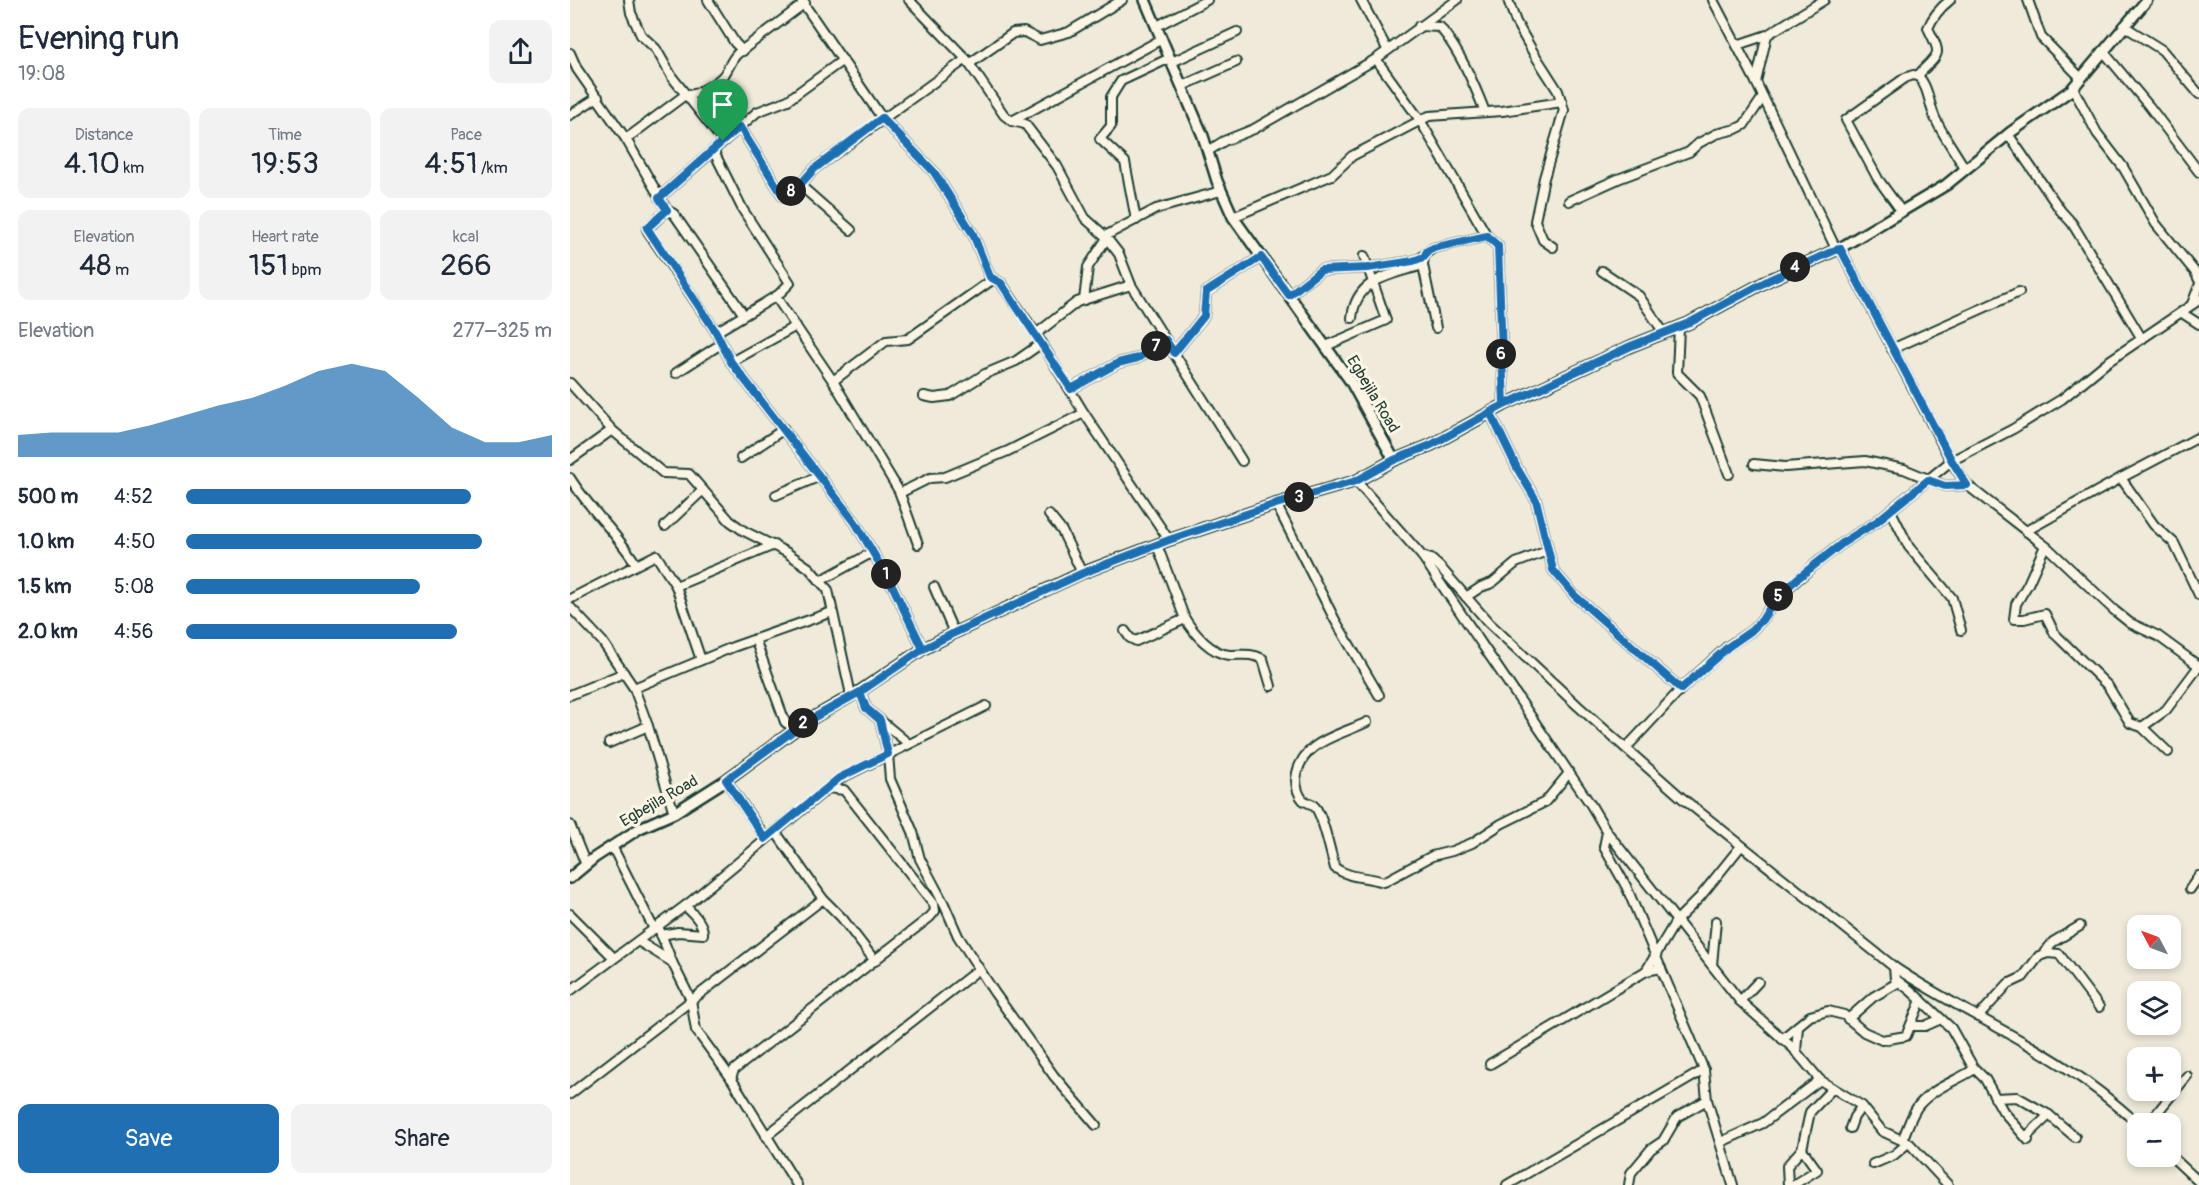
<!DOCTYPE html>
<html lang="en">
<head>
<meta charset="utf-8">
<style>
  body { margin:0; font-family:Pangolin,sans-serif; background:#f2f2f3; color:#1f2937; height:100vh; display:flex; flex-direction:column; font-size:22px; white-space:nowrap }
  * { box-sizing:border-box; margin:0 }
  p { font-size:20px; color:#747a83 }
  .icon { flex:none; width:33px; height:33px; fill:none; stroke:currentColor; stroke-width:2; stroke-linecap:round; stroke-linejoin:round }
  .map { position:relative; flex:1; overflow:hidden }
  .side { display:flex; flex-direction:column; background:#fff; width:570px }
  .side>* { flex:none }
  .needle { width:39px; rotate:311deg }
  .buttons { position:absolute; left:1557px; top:915px; display:grid; gap:12px }
  .buttons a { display:grid; place-items:center; width:54px; height:54px; border-radius:12px; background:#fff; box-shadow:0 3px 9px #0003; font-size:30px }
  .pin { position:absolute; display:grid; place-items:center; width:51px; height:51px; color:#fff; margin:-62px -26px; border-radius:50% 50% 50% 0; rotate:-45deg; box-shadow:0 0 6px #0007 }
  .pin .icon { rotate:45deg }
  .km { position:absolute; width:30px; height:30px; margin:-15px; border-radius:50%; background:#222; color:#fff; font-size:16px; line-height:30px; text-align:center }
  .round { display:grid; place-items:center; flex:none; width:63px; height:63px; border-radius:12px; background:#f2f2f3 }
  .summary { display:flex; align-items:center; justify-content:space-between; height:102px; padding:0 18px }
  h1 { font-size:33px; font-weight:600; line-height:45px }
  .stats { display:grid; grid-template-columns:repeat(3,1fr); gap:9px; height:102px; padding:6px 18px }
  .stats div { display:grid; align-content:center; border-radius:12px; background:#f2f2f3; text-align:center }
  .stats b { font-size:30px; font-weight:600 }
  .stats small { font-size:16px; font-weight:400 }
  .stats p { font-size:16px }
  .chart { height:168px; padding:12px 18px }
  .chart p { display:flex; justify-content:space-between }
  .chart svg { width:100%; height:108px; margin-top:6px; fill:#1f6fb2; opacity:.7 }
  .cta { display:flex; gap:12px; margin-top:auto; padding:12px 18px }
  .cta a { flex:1; height:69px; border-radius:12px; background:#1f6fb2; color:#fff; font-size:24px; font-weight:600; line-height:69px; text-align:center }
  .cta a+a { background:#f2f2f3; color:#1f2937 }
  ul { padding:0 18px; list-style:none; font-size:20px }
  li { display:grid; grid-template-columns:96px 72px 1fr; align-items:center; height:45px }
  li i { height:15px; border-radius:8px; background:#1f6fb2 }
  main { display:flex; flex:1; min-height:0 }
  .map>svg:first-child { display:block }
</style>
</head>
<body>
<main>
<section class="side">
<div class="summary"><div><h1>Evening run</h1><p>19:08</p></div><a class="round"><svg class="icon" aria-label="share" viewBox="0 0 24 24"><path d="M12 15V3M7 8l5-5 5 5M5 13v7h14v-7"/></svg></a></div>
<div class="stats">
<div><p>Distance</p><b>4.10<small> km</small></b></div>
<div><p>Time</p><b>19:53</b></div>
<div><p>Pace</p><b>4:51<small> /km</small></b></div>
</div>
<div class="stats">
<div><p>Elevation</p><b>48<small> m</small></b></div>
<div><p>Heart rate</p><b>151<small> bpm</small></b></div>
<div><p>kcal</p><b>266</b></div>
</div>
<div class="chart"><p><span>Elevation</span>277–325 m</p>
<svg viewBox="0 0 160 44" preserveAspectRatio="none"><path d="M0 44V35L10 34L20 34L30 34L40 31L50 27L60 23L70 20L80 15L90 9L100 6L110 9L120 20L130 32L140 38L150 38L160 35V44z"/></svg>
</div>
<ul>
<li><b>500 m</b>4:52<i style="width:78%"></i></li>
<li><b>1.0 km</b>4:50<i style="width:81%"></i></li>
<li><b>1.5 km</b>5:08<i style="width:64%"></i></li>
<li><b>2.0 km</b>4:56<i style="width:74%"></i></li>
</ul>
<div class="cta"><a>Save</a><a>Share</a></div>
</section>
<div class="map">
<svg width="1629" height="1185" viewBox="0 0 1629 1185">
  <rect width="100%" height="100%" fill="#efeada"/>
  <filter id="ink" filterUnits="userSpaceOnUse"><feTurbulence type="fractalNoise" baseFrequency=".0167" numOctaves="2"/><feDisplacementMap in="SourceGraphic" scale="12" xChannelSelector="R" yChannelSelector="G"/><feConvolveMatrix kernelMatrix="1 2 1 2 8 2 1 2 1" color-interpolation-filters="sRGB"/></filter>
  <g filter="url(#ink)">
    <g fill="none" stroke-linecap="round" stroke-linejoin="round">
      <defs>
        <g id="minor">
          <path d="M59,0L61,13L71,35L86,49L102,77L153,141"/>
          <path d="M138,0L165,43L173,51"/>
          <path d="M231,0L312,118L364,172L403,234L420,277L431,283L466,334L514,413L599,540"/>
          <path d="M339,0L396,59L434,115L442,121L455,124L487,166L515,218L535,236L549,254L561,285L672,461"/>
          <path d="M791,0L817,49"/>
          <path d="M938,0L946,22L963,52L988,91L994,110L974,178L965,221L973,240L983,247"/>
          <path d="M1143,0L1186,82L1266,249"/>
          <path d="M1458,0L1471,37L1511,78"/>
          <path d="M587,26L637,0"/>
          <path d="M849,26L870,27C891,54 903,81 915,112"/>
          <path d="M1554,26L1592,50L1629,94"/>
          <path d="M1167,45L1197,35L1254,0"/>
          <path d="M1533,51L1579,106L1629,172"/>
          <path d="M0,53L7,69L56,139L97,210L77,229L79,233L146,332L161,362L285,522L322,585L353,649"/>
          <path d="M806,59L850,120L917,236L928,246L934,405"/>
          <path d="M602,62L667,32"/>
          <path d="M399,64L443,33L454,32L470,40L499,32L552,0"/>
          <path d="M1348,76C1359,87 1359,106 1366,120C1374,137 1386,153 1395,169"/>
          <path d="M1348,76C1352,69 1366,60 1367,52C1368,46 1361,35 1358,28C1363,16 1370,8 1380,0"/>
          <path d="M1186,82L1197,35"/>
          <path d="M612,86L666,62"/>
          <path d="M1503,88L1527,133L1553,167L1586,224L1625,272L1629,280"/>
          <path d="M0,115L28,97"/>
          <path d="M442,121L592,39"/>
          <path d="M170,127L213,196L228,187L244,169L396,59"/>
          <path d="M1438,134L1491,211L1502,223L1572,339"/>
          <path d="M56,139L115,95C126,96 146,84 154,75C159,68 161,60 167,54L235,3"/>
          <path d="M143,150L173,210L220,283L208,295L146,332"/>
          <path d="M638,151L654,141L684,129L806,59L887,0"/>
          <path d="M230,185L281,230"/>
          <path d="M89,198L187,112L218,100L273,60"/>
          <path d="M999,201L1048,179L1119,152L1129,143L1146,134L1166,129L1174,125L1193,97"/>
          <path d="M97,210L104,214L174,315"/>
          <path d="M1332,212L1308,179L1276,120L1335,78L1343,75L1348,76"/>
          <path d="M663,217L762,175L782,156L859,116L932,111L992,102"/>
          <path d="M566,220L555,162L530,139L541,126V97L551,81L600,58"/>
          <path d="M535,236L586,209L651,191"/>
          <path d="M1270,248L1381,461L1397,485L1478,548L1545,611L1560,623L1588,636L1629,666"/>
          <path d="M1032,271L1069,296L1094,333"/>
          <path d="M719,295L751,270L798,268L843,261L854,257"/>
          <path d="M206,297L263,381L329,491L348,544"/>
          <path d="M514,300L518,267L537,238"/>
          <path d="M1622,304L1629,286"/>
          <path d="M1612,313L1629,324"/>
          <path d="M782,318C786,278 821,275 853,265"/>
          <path d="M1109,327L1107,373L1130,396L1159,474"/>
          <path d="M866,328L853,265L854,255L863,248L917,236"/>
          <path d="M466,334L507,302L561,285"/>
          <path d="M756,346L816,320L794,256"/>
          <path d="M1322,349L1449,292"/>
          <path d="M604,353L634,316L636,292L691,257"/>
          <path d="M161,362L226,326"/>
          <path d="M106,373L151,344"/>
          <path d="M263,381L316,341L338,339L422,280"/>
          <path d="M0,383L42,430L93,473L119,474L160,521L174,531L216,552L239,568L258,590L281,695"/>
          <path d="M501,389L548,363L568,358L596,340"/>
          <path d="M354,396L364,398L380,396L415,374L446,361L472,343"/>
          <path d="M920,412L947,468L966,500L983,570L1004,595L1111,689"/>
          <path d="M171,458L214,429"/>
          <path d="M0,460L42,430"/>
          <path d="M1184,464L1215,467L1295,461L1334,469L1375,486L1397,485"/>
          <path d="M0,478C19,509 47,533 66,564"/>
          <path d="M1551,478L1584,525L1604,543L1629,595"/>
          <path d="M786,481L852,556L861,559L870,567L919,623L1008,706L1112,798L1324,967C1379,1004 1440,1031 1495,1067C1521,1084 1545,1103 1568,1124"/>
          <path d="M330,493L360,478L375,477L438,451L514,413"/>
          <path d="M206,495L250,476"/>
          <path d="M706,504L765,620L809,695"/>
          <path d="M1321,511L1339,547L1382,598L1391,630"/>
          <path d="M479,515L492,531L512,573"/>
          <path d="M95,526L133,490"/>
          <path d="M1456,531L1551,478L1629,437"/>
          <path d="M1475,546L1458,584L1446,604L1444,619H1454L1475,614L1485,634L1538,686L1560,723L1572,727L1598,752"/>
          <path d="M852,556L1021,805L1037,832L1034,847L1056,886L1134,1070L1137,1100L1163,1185"/>
          <path d="M250,581L303,552"/>
          <path d="M106,586L204,545"/>
          <path d="M364,587L384,633"/>
          <path d="M896,597L911,587L922,583L946,563L977,551"/>
          <path d="M0,599L86,555L106,586L131,660"/>
          <path d="M0,607L32,641L64,688L78,726L104,813"/>
          <path d="M615,619C624,633 641,654 660,655C673,655 681,653 693,659L701,686"/>
          <path d="M555,631L560,638L566,641L615,619L587,545"/>
          <path d="M185,639L215,722L225,729"/>
          <path d="M64,688L163,647L262,612"/>
          <path d="M290,691L296,708L310,720L318,754L320,779L343,832L350,859L374,904L388,936L424,992L484,1076L526,1125"/>
          <path d="M0,695L54,673"/>
          <path d="M310,720L339,744"/>
          <path d="M797,722C769,736 730,741 726,779C726,786 728,794 733,800C737,803 742,803 745,807C753,815 761,855 765,868C782,879 795,876 814,882L862,856L882,851L902,843L931,824L975,802L999,773"/>
          <path d="M1572,727L1596,710L1629,666"/>
          <path d="M39,743L78,726"/>
          <path d="M1056,748L1111,689L1157,647L1181,631L1192,620L1206,598L1248,562L1274,542L1306,522L1381,461L1443,429L1492,399L1536,363L1629,300"/>
          <path d="M156,780L196,839"/>
          <path d="M0,825L16,865"/>
          <path d="M1037,832L1170,1001L1223,1048L1250,1080L1292,1106L1312,1131L1340,1144L1378,1185"/>
          <path d="M42,846L84,929"/>
          <path d="M1620,889L1629,876"/>
          <path d="M253,899L272,918L305,961"/>
          <path d="M0,914L44,958"/>
          <path d="M88,926L102,962L121,1000L126,1030L161,1078L227,1185"/>
          <path d="M91,935L108,932L133,934C134,924 123,913 115,906"/>
          <path d="M68,941L102,962"/>
          <path d="M1473,954L1483,942L1510,926"/>
          <path d="M1142,965L1146,921"/>
          <path d="M1324,967L1325,979L1340,990L1381,1028L1403,1067L1415,1079L1433,1111L1458,1140"/>
          <path d="M1076,971L1106,921L1130,897L1171,846"/>
          <path d="M0,991L119,903L269,779L416,706"/>
          <path d="M1170,1001L1188,982"/>
          <path d="M1408,1017L1438,984L1453,977L1469,956L1478,953L1489,954L1529,1007"/>
          <path d="M1278,1019L1303,997L1329,982"/>
          <path d="M1341,1026H1355L1371,1019"/>
          <path d="M1212,1039L1240,1016L1258,1011L1274,1015L1294,1032L1312,1040L1336,1036L1351,1000"/>
          <path d="M1226,1052L1228,1026"/>
          <path d="M920,1064L1076,971L1091,968"/>
          <path d="M161,1078L164,1070L360,917L365,911L364,904L274,790L258,788"/>
          <path d="M0,1094L253,899L205,831"/>
          <path d="M1425,1098L1447,1097L1479,1115L1505,1137"/>
          <path d="M1578,1124L1617,1076"/>
          <path d="M1280,1128L1284,1117L1292,1106"/>
          <path d="M196,1136L409,969"/>
          <path d="M1456,1137L1479,1115"/>
          <path d="M1332,1140C1337,1130 1341,1115 1348,1106C1363,1088 1384,1082 1403,1070V1067"/>
          <path d="M1151,1142L1193,1123L1250,1080"/>
          <path d="M1600,1155L1629,1182"/>
          <path d="M1303,1164L1324,1155L1338,1143"/>
          <path d="M937,1185L1134,1070"/>
          <path d="M1059,1185L1061,1173L1081,1149L1093,1141L1107,1117L1137,1100"/>
          <path d="M1218,1185L1217,1166L1232,1149"/>
          <path d="M1223,1185L1247,1170L1232,1149L1240,1112L1262,1089"/>
        </g>
        <g id="tertiary">
          <path d="M575,0L633,136L647,181L663,217L781,382L824,460"/>
          <path d="M0,878L24,858L70,828L104,813L156,780L234,723L290,691L353,649L384,633L512,573L599,540L706,504L786,481L824,460L861,445L934,405L1061,346L1119,323L1199,280L1270,248L1376,185L1441,132L1501,90L1577,0"/>
        </g>
      </defs>
      <!-- minor casing -->
      <use href="#minor" stroke="#1f3d34" stroke-width="12"/>
      <!-- tertiary casing -->
      <use href="#tertiary" stroke="#1f3d34" stroke-width="14"/>
      <!-- minor -->
      <use href="#minor" stroke="#fcf5e5" stroke-width="8"/>
      <!-- tertiary -->
      <use href="#tertiary" stroke="#fcf5e5" stroke-width="9"/>
    </g>
  </g>
  <g fill="none" stroke-linecap="round" stroke-linejoin="round" filter="url(#ink)">
    <defs>
      <path id="route" d="M153,141L89,198L97,210L77,228L146,332L161,362L285,522L322,585L353,649L290,692L296,708L310,720L318,754L269,778L195,839L156,780L234,723L290,692L353,649L384,633L513,573L599,540L706,504L786,481L824,460L861,445L934,405L1061,346L1119,323L1199,280L1270,248L1382,461L1397,485L1375,486L1358,480L1306,522L1274,542L1228,578L1206,598L1192,620L1181,631L1158,647L1111,689L1004,595L983,570L966,500L947,468L920,412L934,405L928,246L917,236L863,248L857,251L854,257L843,261L798,268L751,270L719,295L691,257L636,292L634,316L604,353L596,340L568,358L548,363L501,389L431,283L420,277L403,234L364,172L312,118L244,169L228,187L213,196L170,127L153,141"/>
    </defs>
    <!-- route casing -->
    <use href="#route" stroke="#fff" stroke-width="12"/>
    <!-- route -->
    <use href="#route" stroke="#1f6fb2" stroke-width="8"/>
  </g>
  <g text-anchor="middle" dominant-baseline="central" stroke-width="6" stroke-linejoin="round" paint-order="stroke">
    <!-- street labels -->
    <g font-size="16" fill="#1f3d34" stroke="#fcf5e5">
      <text transform="translate(803 394) rotate(59)">Egbejila Road</text>
      <text transform="translate(89 801) rotate(-30)">Egbejila Road</text>
    </g>
  </g>
</svg>
<div class="buttons">
<a><svg class="needle" viewBox="-14 -14 28 28"><path d="M0-13l5 13h-10z" fill="#e53935"/><path d="M0 13l5-13h-10z" fill="#747a83"/></svg></a>
<a><svg class="icon" aria-label="layers" viewBox="0 0 24 24"><path d="M12 4l9 5-9 5-9-5zM3 14l9 5 9-5"/></svg></a>
<a>+</a>
<a>−</a>
</div>
<div class="pin" style="left:153px;top:141px;background:#1e9e55"><svg class="icon" aria-label="arrive" viewBox="0 0 24 24"><path d="M6 21V4h12l-3 4 3 4H6"/></svg></div>
<b class="km" style="left:316px;top:574px">1</b>
<b class="km" style="left:233px;top:723px">2</b>
<b class="km" style="left:729px;top:497px">3</b>
<b class="km" style="left:1225px;top:267px">4</b>
<b class="km" style="left:1208px;top:596px">5</b>
<b class="km" style="left:931px;top:354px">6</b>
<b class="km" style="left:586px;top:346px">7</b>
<b class="km" style="left:221px;top:191px">8</b>
</div>
</main>
</body>
</html>
